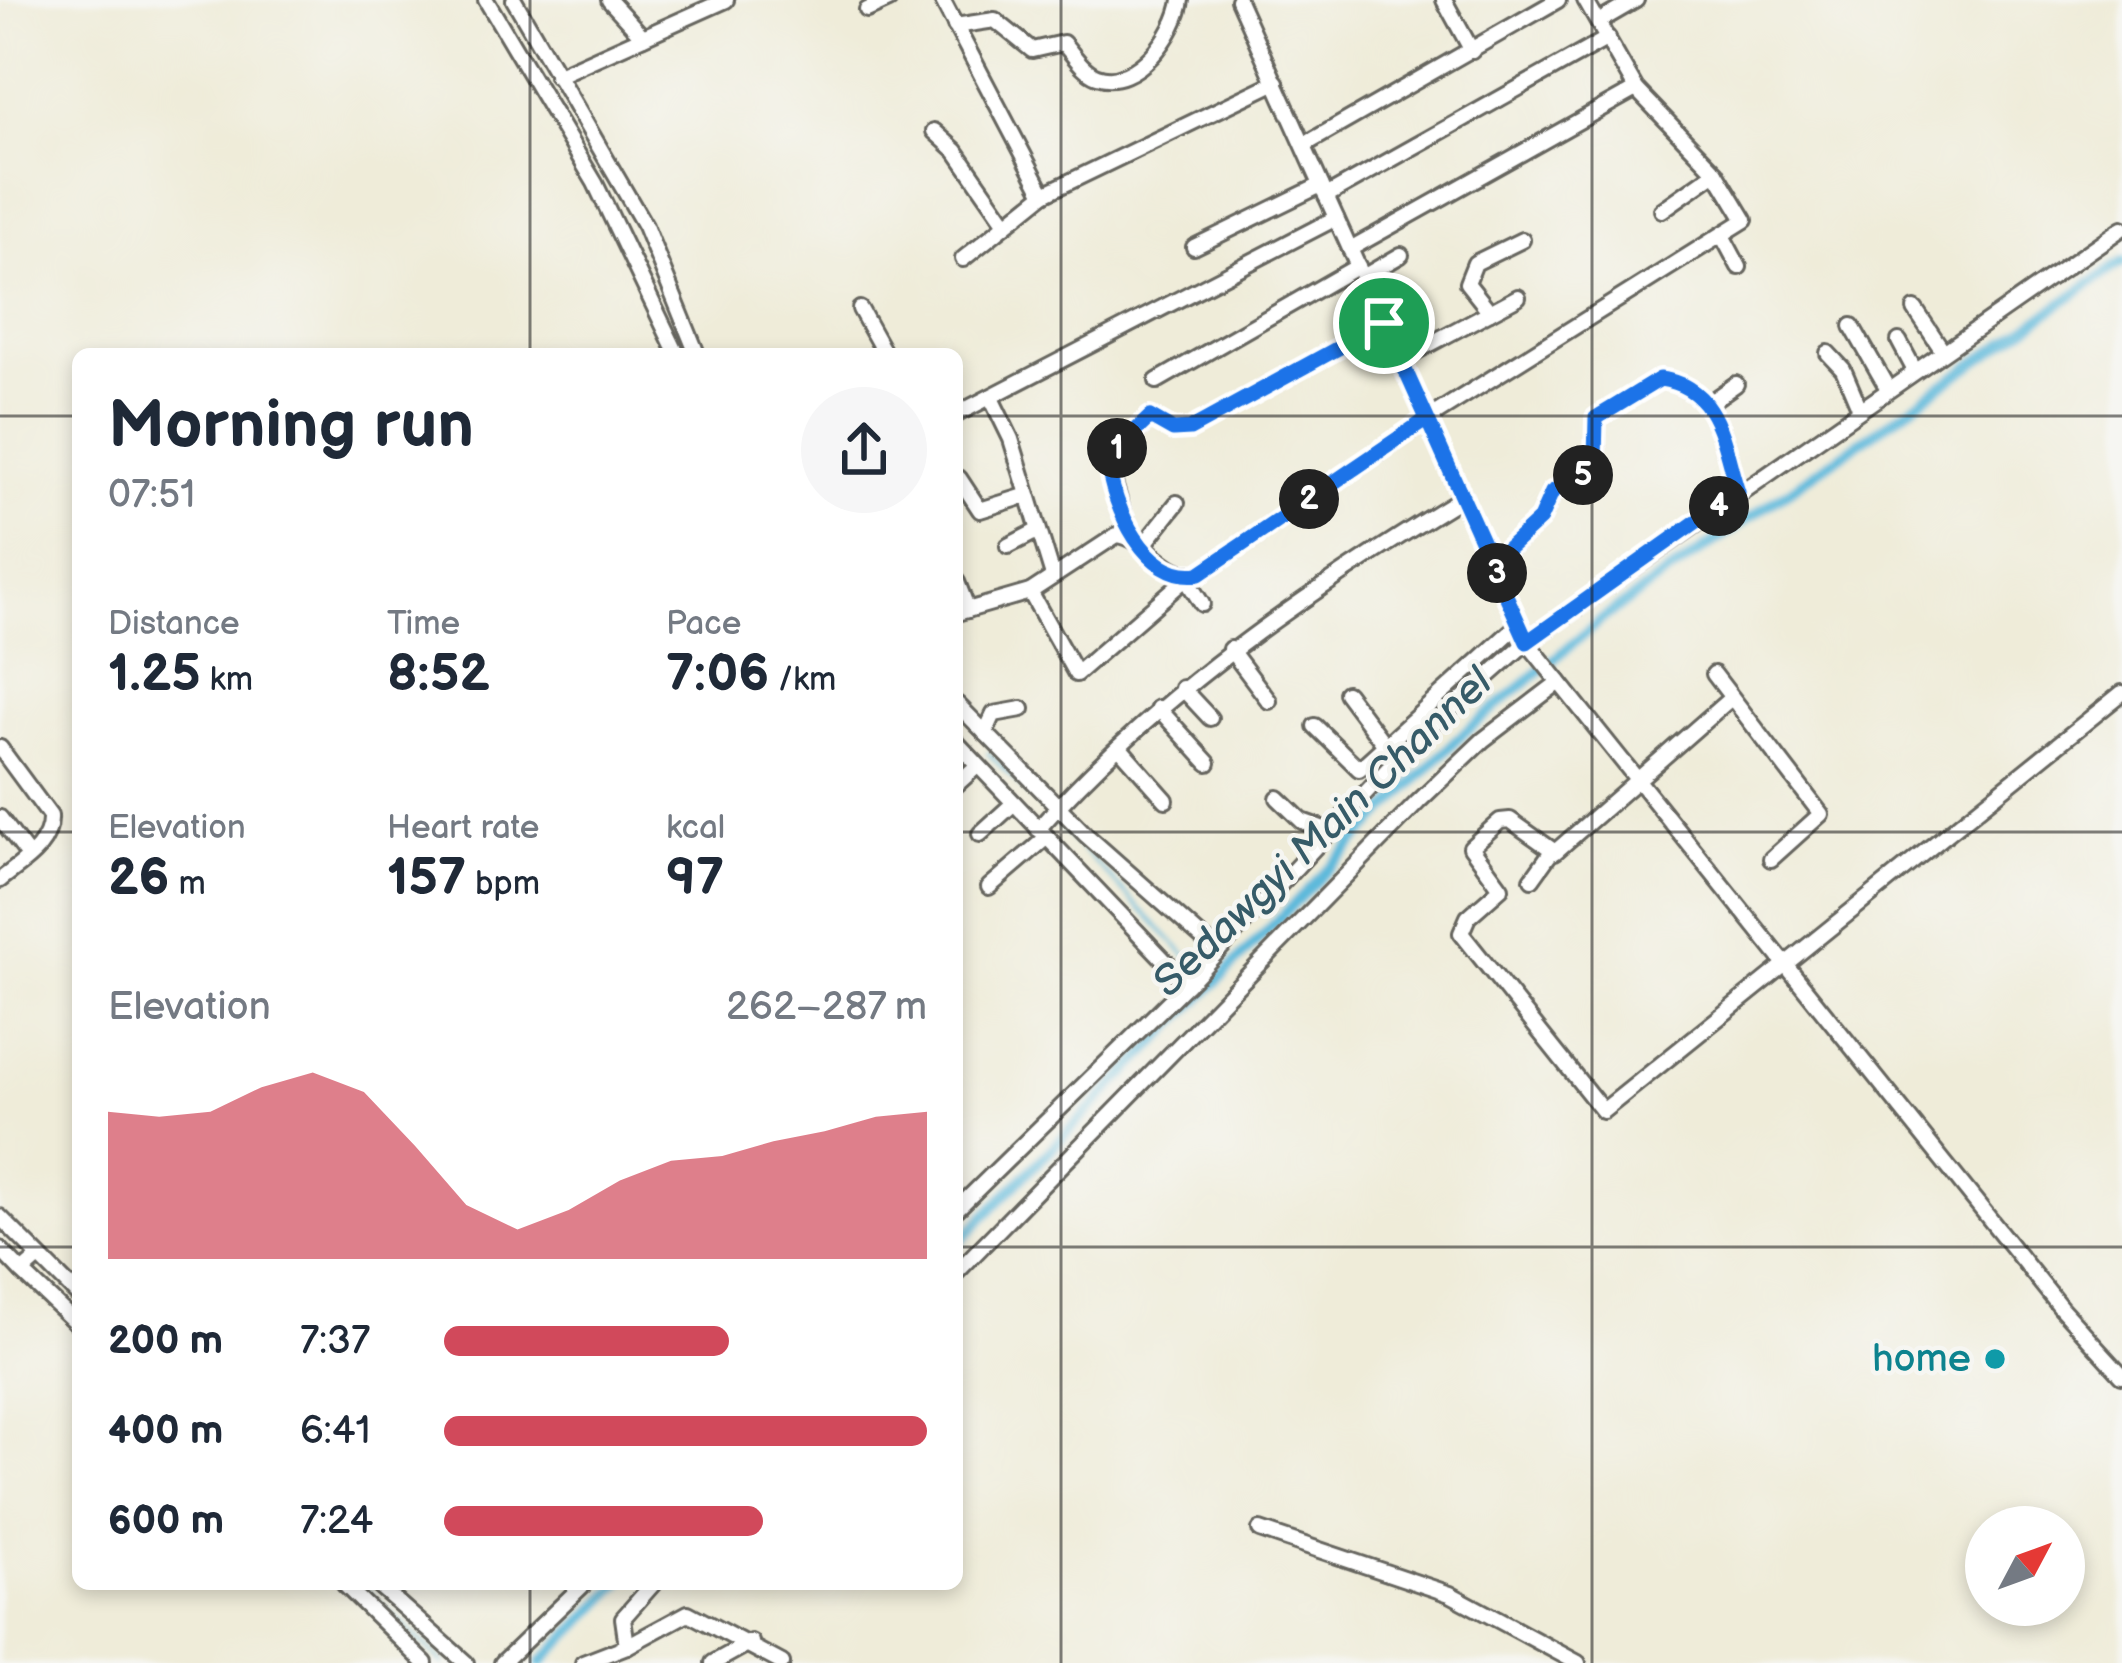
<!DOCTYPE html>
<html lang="en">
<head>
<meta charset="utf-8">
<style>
  body { margin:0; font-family:"Balsamiq Sans",sans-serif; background:#f6f6f7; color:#1f2937; height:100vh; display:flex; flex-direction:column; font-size:45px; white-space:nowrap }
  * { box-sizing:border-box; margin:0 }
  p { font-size:39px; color:#747a83 }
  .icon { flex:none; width:66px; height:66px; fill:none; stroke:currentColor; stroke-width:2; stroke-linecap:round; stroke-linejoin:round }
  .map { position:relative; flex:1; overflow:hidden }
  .drawer { position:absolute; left:72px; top:348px; width:891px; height:1242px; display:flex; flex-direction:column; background:#fff; border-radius:18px; box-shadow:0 6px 18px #0003 }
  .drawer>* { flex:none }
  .needle { width:78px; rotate:49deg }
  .tools { position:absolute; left:1965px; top:1506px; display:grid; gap:24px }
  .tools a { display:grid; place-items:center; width:120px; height:120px; border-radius:50%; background:#fff; box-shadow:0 6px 18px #0003; font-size:60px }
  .pin { position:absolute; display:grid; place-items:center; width:102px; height:102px; color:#fff; margin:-51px; border:6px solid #fff; border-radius:50%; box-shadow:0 3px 12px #0007 }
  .km { position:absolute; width:60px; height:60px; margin:-30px; border-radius:50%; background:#222; color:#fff; font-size:33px; line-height:60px; text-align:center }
  .round { display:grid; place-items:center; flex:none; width:126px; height:126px; border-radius:63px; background:#f6f6f7 }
  .overview { display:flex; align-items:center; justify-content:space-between; height:204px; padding:0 36px }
  h1 { font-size:66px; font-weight:700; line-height:90px }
  .stats { display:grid; grid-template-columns:repeat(3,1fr); gap:18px; height:204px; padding:12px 36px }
  .stats div { display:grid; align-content:center }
  .stats b { font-size:51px; font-weight:700 }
  .stats small { font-size:33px; font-weight:400 }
  .stats p { font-size:33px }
  .chart { height:336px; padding:24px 36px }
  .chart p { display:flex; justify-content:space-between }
  .chart svg { width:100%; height:216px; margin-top:12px; fill:#d1495b; opacity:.7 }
  ul { padding:0 36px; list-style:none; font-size:39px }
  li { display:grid; grid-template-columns:192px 144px 1fr; align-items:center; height:90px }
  li i { height:30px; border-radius:15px; background:#d1495b }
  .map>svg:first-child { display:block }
</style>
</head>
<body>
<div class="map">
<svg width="2122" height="1663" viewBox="0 0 2122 1663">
  <rect width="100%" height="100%" fill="#f6f6f2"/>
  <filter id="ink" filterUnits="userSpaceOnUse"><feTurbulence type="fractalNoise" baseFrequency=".00833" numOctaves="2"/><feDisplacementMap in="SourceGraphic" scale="24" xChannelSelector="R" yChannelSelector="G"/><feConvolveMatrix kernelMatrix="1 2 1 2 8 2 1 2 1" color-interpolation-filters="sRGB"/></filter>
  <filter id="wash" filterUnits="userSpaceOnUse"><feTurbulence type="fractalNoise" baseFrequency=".004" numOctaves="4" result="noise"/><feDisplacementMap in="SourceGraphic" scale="48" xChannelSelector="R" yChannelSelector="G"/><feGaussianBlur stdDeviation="2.7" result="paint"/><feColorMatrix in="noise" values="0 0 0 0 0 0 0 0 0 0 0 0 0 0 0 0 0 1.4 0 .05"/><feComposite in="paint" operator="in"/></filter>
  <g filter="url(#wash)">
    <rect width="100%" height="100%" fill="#efecd9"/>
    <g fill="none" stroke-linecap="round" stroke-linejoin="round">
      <!-- stream -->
      <g stroke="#5db9db" stroke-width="3">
        <path d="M988,753L1046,812"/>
        <path d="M1052,819L1197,966"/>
        <path d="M1203,973L1214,984"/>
        <path d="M362,1584L443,1663"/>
      </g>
      <!-- canal -->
      <g stroke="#5db9db" stroke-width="10">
        <path d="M957,1244L1458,738L1605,617L2122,262"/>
        <path d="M541,1663L620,1584"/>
      </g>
    </g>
  </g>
  <g filter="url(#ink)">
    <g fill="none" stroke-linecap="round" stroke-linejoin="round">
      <defs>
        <g id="minor">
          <path d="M486,0L595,183L677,354"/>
          <path d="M514,0L645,226L697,354"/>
          <path d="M609,0L643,37"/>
          <path d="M942,0L1044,194L1276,82"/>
          <path d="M1238,0L1527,642L2061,1308L2122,1375"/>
          <path d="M1444,0L1472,51"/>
          <path d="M867,10L889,0"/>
          <path d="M1598,22L1636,0"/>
          <path d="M955,26L995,20L1032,50L1063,43C1073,54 1083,71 1097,76C1136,90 1177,33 1181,0"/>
          <path d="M556,76L726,0"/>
          <path d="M934,131L956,151L1006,223"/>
          <path d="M1304,145L1558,0"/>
          <path d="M1326,196L1608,38"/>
          <path d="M1662,210L1716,172"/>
          <path d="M1724,239L1739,267"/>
          <path d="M1194,247L1321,185"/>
          <path d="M1350,249L1636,89"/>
          <path d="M963,259L1044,194"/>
          <path d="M1363,277L1401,255"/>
          <path d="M860,309L885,354"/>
          <path d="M1915,309L1943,351"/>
          <path d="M1490,312L1467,283L1475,263L1522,240"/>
          <path d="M1852,326L1888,389"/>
          <path d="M1899,341L1915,371"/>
          <path d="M1828,353L1843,369L1860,409"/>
          <path d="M1400,360L1518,297"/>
          <path d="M1157,381L1358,266"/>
          <path d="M991,398L1011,439L1053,576"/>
          <path d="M1706,405L1736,384"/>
          <path d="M957,414L1336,218"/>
          <path d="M959,478L980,510L1025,496"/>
          <path d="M1130,537L1108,463L1150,417L1173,430L1190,429L1384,323"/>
          <path d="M1008,546L1037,531"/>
          <path d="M1143,546L1177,503"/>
          <path d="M1493,563L1540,519L1553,492L1586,473L1596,461V418L1660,379C1721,388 1723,447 1738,492"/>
          <path d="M957,582L968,610"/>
          <path d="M1188,582L1202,604"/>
          <path d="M1030,592L1076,674L1190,575"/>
          <path d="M957,613L1030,592L1117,535C1149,538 1165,579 1199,574L1427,419L1745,220L1716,172L1636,89L1585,0"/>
          <path d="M1230,649L1269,701"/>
          <path d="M1714,674L1821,814L1771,859"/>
          <path d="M1182,688L1210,718"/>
          <path d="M1346,693L1387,748"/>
          <path d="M1731,698L1555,852L1510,820L1500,821L1471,847L1501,888L1468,917L1461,933L1603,1111L2122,693"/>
          <path d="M957,704L1086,835L1216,950"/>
          <path d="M1158,708L1208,763"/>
          <path d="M1315,726L1359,769L1519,624"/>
          <path d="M985,733L994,714L1022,709"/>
          <path d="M957,743L1187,984"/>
          <path d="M1119,747L1166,800"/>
          <path d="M0,748L50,816C52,846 21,863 0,880"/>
          <path d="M957,784L977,766"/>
          <path d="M1278,798L1302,821L1327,830"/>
          <path d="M0,818L29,856"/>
          <path d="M1038,829C1160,692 1307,592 1463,497"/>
          <path d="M980,834L1014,803"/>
          <path d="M1532,879L1552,851"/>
          <path d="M989,887L1047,837"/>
          <path d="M957,1209L1194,977L1411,744L1527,642L2122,228"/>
          <path d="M0,1217L78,1295"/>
          <path d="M0,1249L22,1272L39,1257"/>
          <path d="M22,1272L78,1325"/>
          <path d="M957,1272L1418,802L1483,740L1559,682"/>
          <path d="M1260,1530L1450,1594L1578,1663"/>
          <path d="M344,1584L425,1663"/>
          <path d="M377,1584L466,1663"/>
          <path d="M627,1646L688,1613L782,1663"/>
          <path d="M502,1663L584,1584"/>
          <path d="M583,1663L627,1646L623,1618L653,1584"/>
          <path d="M713,1663L751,1642"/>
        </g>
      </defs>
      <!-- minor casing -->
      <use href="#minor" stroke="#66655e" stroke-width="20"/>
      <!-- minor -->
      <use href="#minor" stroke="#fff" stroke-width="14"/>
    </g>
  </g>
  <g fill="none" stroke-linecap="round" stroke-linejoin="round" filter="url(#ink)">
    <defs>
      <path id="route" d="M1384,323L1190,429L1173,430L1150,417L1110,455L1108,464C1113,506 1145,582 1199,574L1427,419L1527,642L1738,492C1723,448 1721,387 1660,379L1596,418L1595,461L1586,473L1552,492L1540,519L1492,563L1384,323"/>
    </defs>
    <!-- route casing -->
    <use href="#route" stroke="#fff" stroke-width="24"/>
    <!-- route -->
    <use href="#route" stroke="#1a73e8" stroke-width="15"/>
  </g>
  <!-- grid -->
  <path fill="none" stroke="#1c1c1c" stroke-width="3" stroke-opacity="0.55" d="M530,0V354M1061,0V1663M1592,0V1663M0,416H78M957,416H2122M0,832H78M957,832H2122M0,1247H78M957,1247H2122M530,1584V1663"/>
  <!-- markers -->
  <circle fill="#0f9aa8" stroke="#f6f6f2" stroke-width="4.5" cx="1995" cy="1359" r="12"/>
  <g text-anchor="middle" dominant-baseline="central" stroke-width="9" stroke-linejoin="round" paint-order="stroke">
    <!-- culture labels -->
    <g font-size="39" fill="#0d838f" stroke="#f6f6f2" text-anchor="end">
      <text x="1971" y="1359">home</text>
    </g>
    <!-- water labels -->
    <g font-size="42" font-style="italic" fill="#365b68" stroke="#f6f6f2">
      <text transform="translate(1323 833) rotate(-44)">Sedawgyi Main Channel</text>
    </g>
  </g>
</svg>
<div class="tools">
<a><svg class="needle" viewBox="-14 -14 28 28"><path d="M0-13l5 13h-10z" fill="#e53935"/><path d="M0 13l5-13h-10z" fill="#747a83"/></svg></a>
</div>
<div class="pin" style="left:1384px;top:323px;background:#1e9e55"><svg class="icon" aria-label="arrive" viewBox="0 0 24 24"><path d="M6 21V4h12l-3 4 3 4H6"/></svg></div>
<b class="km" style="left:1117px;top:448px">1</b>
<b class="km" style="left:1309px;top:499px">2</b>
<b class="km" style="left:1497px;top:573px">3</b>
<b class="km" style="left:1719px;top:506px">4</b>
<b class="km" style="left:1583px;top:475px">5</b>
<section class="drawer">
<div class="overview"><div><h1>Morning run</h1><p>07:51</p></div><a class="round"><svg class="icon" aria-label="share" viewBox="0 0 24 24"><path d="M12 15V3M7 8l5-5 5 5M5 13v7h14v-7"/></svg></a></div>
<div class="stats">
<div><p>Distance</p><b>1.25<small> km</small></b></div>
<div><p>Time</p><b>8:52</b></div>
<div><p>Pace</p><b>7:06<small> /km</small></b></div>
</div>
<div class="stats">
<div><p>Elevation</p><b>26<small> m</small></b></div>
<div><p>Heart rate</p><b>157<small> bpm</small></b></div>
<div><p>kcal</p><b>97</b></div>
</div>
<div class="chart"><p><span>Elevation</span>262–287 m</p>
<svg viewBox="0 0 160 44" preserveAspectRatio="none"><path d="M0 44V14L10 15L20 14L30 9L40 6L50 10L60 21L70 33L80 38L90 34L100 28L110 24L120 23L130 20L140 18L150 15L160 14V44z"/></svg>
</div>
<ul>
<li><b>200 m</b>7:37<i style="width:59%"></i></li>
<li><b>400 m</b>6:41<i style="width:100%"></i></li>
<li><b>600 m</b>7:24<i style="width:66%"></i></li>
</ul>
</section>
</div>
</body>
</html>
